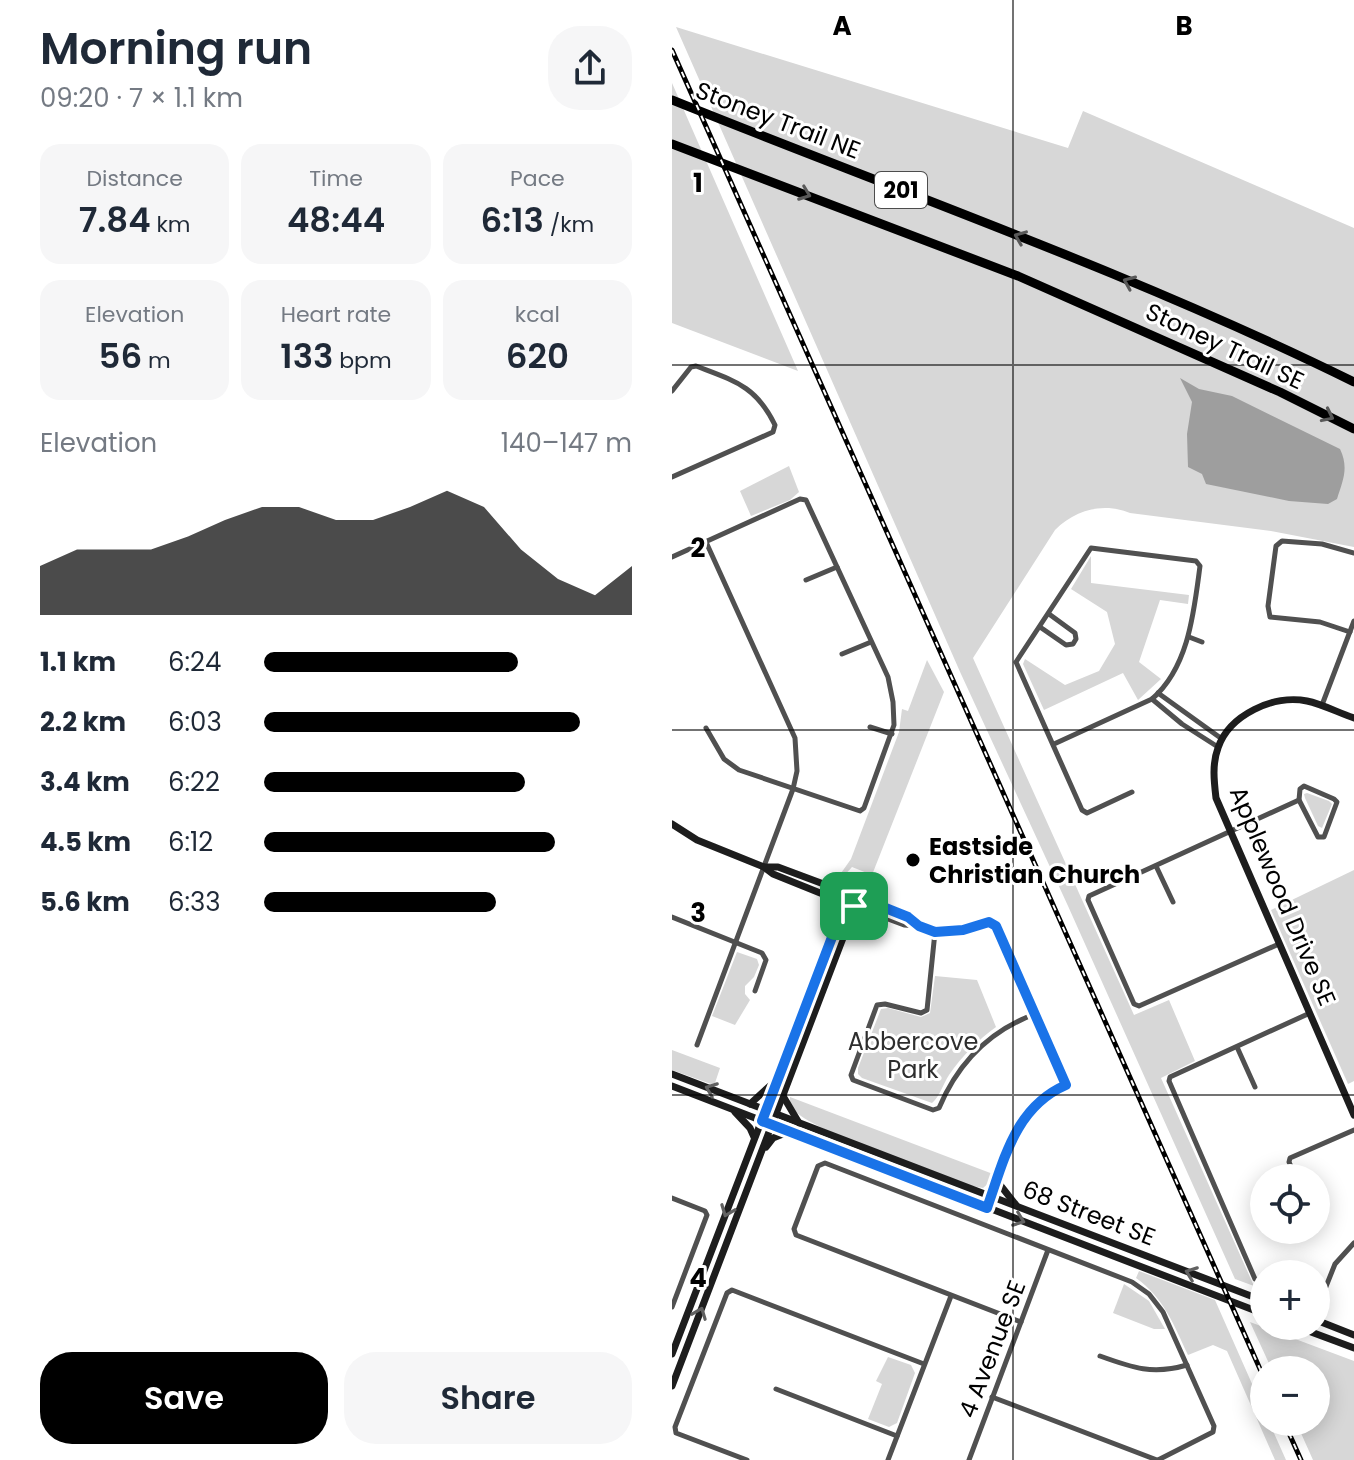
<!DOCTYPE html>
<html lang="en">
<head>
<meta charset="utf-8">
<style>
  body { margin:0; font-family:Poppins,sans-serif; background:#f6f6f7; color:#1f2937; height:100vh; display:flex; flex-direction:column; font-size:30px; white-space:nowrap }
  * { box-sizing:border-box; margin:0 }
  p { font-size:26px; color:#747a83 }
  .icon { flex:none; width:44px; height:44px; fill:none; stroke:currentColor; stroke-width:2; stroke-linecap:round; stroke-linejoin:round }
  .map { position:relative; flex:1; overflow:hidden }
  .details { display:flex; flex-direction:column; background:#fff; width:672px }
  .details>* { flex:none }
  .controls { position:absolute; left:578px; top:1164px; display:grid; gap:16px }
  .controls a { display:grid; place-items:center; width:80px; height:80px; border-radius:50%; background:#fff; box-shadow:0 4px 20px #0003; font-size:40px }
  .pin { position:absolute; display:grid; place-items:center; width:68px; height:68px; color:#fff; margin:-34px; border-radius:16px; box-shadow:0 4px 12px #0006 }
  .round { display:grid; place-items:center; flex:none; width:84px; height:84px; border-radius:32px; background:#f6f6f7 }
  .overview { display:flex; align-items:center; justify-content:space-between; height:136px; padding:0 40px }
  h1 { font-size:44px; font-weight:600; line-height:60px }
  .figures { display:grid; grid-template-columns:repeat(3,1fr); gap:12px; height:136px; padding:8px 40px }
  .figures div { display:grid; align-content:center; border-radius:20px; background:#f6f6f7; text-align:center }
  .figures b { font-size:34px; font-weight:600 }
  .figures small { font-size:22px; font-weight:400 }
  .figures p { font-size:22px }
  .chart { height:224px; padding:16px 40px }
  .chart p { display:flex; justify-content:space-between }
  .chart svg { width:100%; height:144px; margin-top:8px; fill:#000; opacity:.7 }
  .action { display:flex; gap:16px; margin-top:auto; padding:16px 40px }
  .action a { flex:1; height:92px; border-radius:32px; background:#000; color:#fff; font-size:32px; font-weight:600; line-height:92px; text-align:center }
  .action a+a { background:#f6f6f7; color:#1f2937 }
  ul { padding:0 40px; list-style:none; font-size:26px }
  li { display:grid; grid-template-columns:128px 96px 1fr; align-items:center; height:60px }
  li i { height:20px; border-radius:10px; background:#000 }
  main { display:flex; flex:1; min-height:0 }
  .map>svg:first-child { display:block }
</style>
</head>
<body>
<main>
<section class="details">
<div class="overview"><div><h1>Morning run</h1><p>09:20 · 7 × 1.1 km</p></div><a class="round"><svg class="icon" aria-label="share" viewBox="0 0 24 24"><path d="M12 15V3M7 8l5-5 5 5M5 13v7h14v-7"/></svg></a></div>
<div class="figures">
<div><p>Distance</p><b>7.84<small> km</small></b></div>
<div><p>Time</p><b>48:44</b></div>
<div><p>Pace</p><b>6:13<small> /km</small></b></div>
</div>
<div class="figures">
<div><p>Elevation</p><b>56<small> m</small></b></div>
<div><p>Heart rate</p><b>133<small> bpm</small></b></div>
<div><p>kcal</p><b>620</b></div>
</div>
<div class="chart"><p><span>Elevation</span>140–147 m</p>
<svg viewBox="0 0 160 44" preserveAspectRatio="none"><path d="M0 44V29L10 24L20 24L30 24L40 20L50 15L60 11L70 11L80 15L90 15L100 11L110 6L120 11L130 24L140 33L150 38L160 29V44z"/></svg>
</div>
<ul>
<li><b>1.1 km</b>6:24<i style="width:69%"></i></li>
<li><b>2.2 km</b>6:03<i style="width:86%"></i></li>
<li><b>3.4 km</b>6:22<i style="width:71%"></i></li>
<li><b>4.5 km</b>6:12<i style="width:79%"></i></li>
<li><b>5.6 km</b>6:33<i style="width:63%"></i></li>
</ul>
<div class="action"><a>Save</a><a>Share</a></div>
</section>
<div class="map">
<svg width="682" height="1460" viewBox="0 0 682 1460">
  <rect width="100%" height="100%" fill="#fff"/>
  <!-- green -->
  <g fill="#d7d7d7">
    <path d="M4,27L396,148L411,111L682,228V547L599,531L458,513C431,502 403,510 383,530L301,658L462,1015L497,1000L523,1061L489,1078L582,1286L563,1279L396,906L289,674Z"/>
    <path d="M0,83L126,371L0,323Z"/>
    <path d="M117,466L127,492L118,500L79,516L68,491Z"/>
    <path d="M419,556V583L517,595L516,604L488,600L467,662L489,679L466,700L451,673L372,710L351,664L353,659L393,685L427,671L443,644L435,612L399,589Z"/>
    <path d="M255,660L272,692L200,875L180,867L169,879L167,876L179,859L227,732L230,709L236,711Z"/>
    <path d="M635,793L657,801L660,804L650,828L646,826L633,798L632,794Z"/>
    <path d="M682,870V1081L676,1084L599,910Z"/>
    <path d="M65,952L85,959L87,965L82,977L73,986V994L78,1000L63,1025L40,1016Z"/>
    <path d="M263,976L305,980L324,1027C306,1040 290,1056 277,1075C271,1084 268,1096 260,1103L190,1078L186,1074V1068L209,1009L216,1008L249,1017L258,1013Z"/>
    <path d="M0,1050L48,1068L43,1083L39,1084L0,1070Z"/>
    <path d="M118,1097L321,1174L318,1182L311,1188L300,1186C266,1173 140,1132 121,1109C117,1104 118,1103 118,1097Z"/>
    <path d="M467,1271L543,1300L592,1411V1422H597L614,1460H603L555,1351L541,1345L516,1355C502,1325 492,1298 464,1278Z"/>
    <path d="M452,1284L477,1301L493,1329H482L441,1313Z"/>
    <path d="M578,1322L682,1361V1460H641L624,1422H644V1370H600Z"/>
    <path d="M216,1357L239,1365L243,1373L225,1423L217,1427L196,1419L210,1384L204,1381Z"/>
  </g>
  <!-- water -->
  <path fill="#9e9e9e" d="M508,378L527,389L560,396L668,449C677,468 671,480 665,499L656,504L617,501L534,484L530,474L516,467L515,434L520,402Z"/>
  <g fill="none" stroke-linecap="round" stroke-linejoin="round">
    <!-- street -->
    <g stroke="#505050" stroke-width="5">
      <path d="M0,391L19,367L24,366C63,381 84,386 103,425L101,432L0,477"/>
      <path d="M0,557L128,499L134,500L216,677L221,702L222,725L192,808L188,811L67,770L52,759L34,728"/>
      <path d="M134,580L165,567"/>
      <path d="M368,627L394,645L401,644L404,639L403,633L377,614"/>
      <path d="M678,632L648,622L598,617L596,606L604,546L610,541L650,544L682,553"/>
      <path d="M517,637L530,642"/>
      <path d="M170,654L199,642"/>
      <path d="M486,693L550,739"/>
      <path d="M480,699L510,724L546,747"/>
      <path d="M650,705L682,621"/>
      <path d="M198,727L220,734"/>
      <path d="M382,744L480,699C517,667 522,611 528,566L524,561L419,548L344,662L410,810L415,813L460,792"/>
      <path d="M632,786L662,799L665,802L652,837H646L627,800L628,789Z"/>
      <path d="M484,866L501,902"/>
      <path d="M182,896L236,917L247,926L263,932L291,930L317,922L324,926L394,1085C343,1108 333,1159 315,1207"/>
      <path d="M173,903L232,925L246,926"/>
      <path d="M0,917L90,953L94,960L83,991"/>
      <path d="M263,932L255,1010L249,1013L213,1004L205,1005L179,1075L181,1080L261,1110L267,1108C286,1063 317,1031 363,1014"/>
      <path d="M607,944L467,1006L462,1004L416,900L417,896L627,800"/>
      <path d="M25,1045L121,789L125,771L123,738L34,542"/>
      <path d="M565,1047L583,1087"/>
      <path d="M624,1178L617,1162L618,1158L682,1130"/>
      <path d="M0,1198L33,1211L35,1215L0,1307"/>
      <path d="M592,1283L583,1279L497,1081L498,1077L638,1013"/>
      <path d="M644,1303L647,1304L663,1264L682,1243"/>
      <path d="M349,1322L124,1235L122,1229L146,1166L153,1163L460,1282L477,1294L491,1312L542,1426L541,1432L486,1460"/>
      <path d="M428,1356C461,1368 481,1375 515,1365"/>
      <path d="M104,1389L225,1436"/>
      <path d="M320,1397L485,1460"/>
      <path d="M75,1460L4,1433L3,1427L55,1293L60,1290L252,1364"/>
      <path d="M216,1460L279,1296"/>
      <path d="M297,1460L376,1250"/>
    </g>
    <!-- secondary -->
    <g stroke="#1d1d1d" stroke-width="7">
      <path d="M682,718C667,713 650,704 635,701C602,694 557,715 546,748C540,764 542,781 544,798L682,1115"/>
      <path d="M0,824L25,840L92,867L101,874L173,903"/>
      <path d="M92,867H106L181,895"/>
      <path d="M175,933L185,922L200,913"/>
      <path d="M0,1074L592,1301"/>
      <path d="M0,1086L592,1314"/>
      <path d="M111,1096L127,1123"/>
      <path d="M78,1104L101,1083"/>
      <path d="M63,1112L78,1128L82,1137"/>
      <path d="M94,1147L101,1138L116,1132"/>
      <path d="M325,1181L344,1205"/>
      <path d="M644,1320L682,1335"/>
      <path d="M623,1326L682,1348"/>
      <path d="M0,1354L173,903L181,895"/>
      <path d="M0,1386L171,938L182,906L181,895"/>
    </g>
    <!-- highway -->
    <g stroke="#000" stroke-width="9">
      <path d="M0,100C228,192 461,273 682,382"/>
      <path d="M0,144L346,276L608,392L682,429"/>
    </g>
    <defs>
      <g id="rail">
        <path d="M0,50L592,1378"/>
        <path d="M612,1422L629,1460"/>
      </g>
    </defs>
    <!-- rail casing -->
    <use href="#rail" stroke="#000" stroke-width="5"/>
    <!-- rail -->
    <use href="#rail" stroke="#fff" stroke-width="2" stroke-dasharray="6" stroke-linecap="butt"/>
  </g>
  <!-- one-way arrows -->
  <defs><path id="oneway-chevron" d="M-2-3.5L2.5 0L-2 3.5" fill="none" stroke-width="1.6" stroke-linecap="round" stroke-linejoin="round" transform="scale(2)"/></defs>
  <g stroke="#595959">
    <use href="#oneway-chevron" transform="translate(133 194) rotate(21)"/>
    <use href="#oneway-chevron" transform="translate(348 237) rotate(-158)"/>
    <use href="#oneway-chevron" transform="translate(457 282) rotate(-157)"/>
    <use href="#oneway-chevron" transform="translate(656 416) rotate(26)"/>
  </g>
  <g stroke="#616161">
    <use href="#oneway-chevron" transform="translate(39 1089) rotate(-159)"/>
    <use href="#oneway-chevron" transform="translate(55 1211) rotate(111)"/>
    <use href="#oneway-chevron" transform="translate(347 1220) rotate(21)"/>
    <use href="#oneway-chevron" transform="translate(519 1273) rotate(-159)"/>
    <use href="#oneway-chevron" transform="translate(28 1313) rotate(-69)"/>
  </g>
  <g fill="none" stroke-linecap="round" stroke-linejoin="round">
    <defs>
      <path id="route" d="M181,895L236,917L247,926L263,932L291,930L317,922L324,926L394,1085C343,1107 332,1160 315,1208L90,1121L173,903L182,906Z"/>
    </defs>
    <!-- route casing -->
    <use href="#route" stroke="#fff" stroke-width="16"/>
    <!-- route -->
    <use href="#route" stroke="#1a73e8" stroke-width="10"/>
  </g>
  <!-- grid -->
  <path fill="none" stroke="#000" stroke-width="2" stroke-opacity="0.55" d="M341,0V1460M0,365H682M0,730H682M0,1095H682"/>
  <!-- markers -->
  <circle fill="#000" stroke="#fff" stroke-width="3" cx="241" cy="860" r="8"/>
  <g text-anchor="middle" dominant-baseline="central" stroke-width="6" stroke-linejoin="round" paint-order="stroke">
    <!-- shield labels -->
    <rect fill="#fff" stroke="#4c4c4c" stroke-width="2" x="203" y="172" width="52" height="36" rx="6"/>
    <g font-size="22" font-weight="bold" fill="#000">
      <text x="229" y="190">201</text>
    </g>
    <!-- street labels -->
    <g font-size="24" fill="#000" stroke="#fff">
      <text transform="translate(106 120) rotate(21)">Stoney Trail NE</text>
      <text transform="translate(553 346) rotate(25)">Stoney Trail SE</text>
      <text transform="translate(611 896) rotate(67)">Applewood Drive SE</text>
      <text transform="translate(417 1213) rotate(21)">68 Street SE</text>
      <text transform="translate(320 1349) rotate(-69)">4 Avenue SE</text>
    </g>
    <!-- poi labels -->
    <g font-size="24" font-weight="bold" fill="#000" stroke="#fff" text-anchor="start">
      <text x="257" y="846">Eastside<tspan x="257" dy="28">Christian Church</tspan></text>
    </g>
    <!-- park labels -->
    <g font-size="24" fill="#2e2e2e" stroke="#fff">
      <text x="241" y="1041">Abbercove<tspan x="241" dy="28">Park</tspan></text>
    </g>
  </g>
  <g font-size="26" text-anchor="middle" font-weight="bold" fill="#000" stroke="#fff" stroke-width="6" stroke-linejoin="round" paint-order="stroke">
    <text x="170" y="35">A</text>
    <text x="512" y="35">B</text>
    <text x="26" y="192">1</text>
    <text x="26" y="557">2</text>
    <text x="26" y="922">3</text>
    <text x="26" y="1287">4</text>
  </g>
</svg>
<div class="controls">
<a><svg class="icon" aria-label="locate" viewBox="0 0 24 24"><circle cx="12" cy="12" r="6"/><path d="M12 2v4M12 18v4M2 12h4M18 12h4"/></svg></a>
<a>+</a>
<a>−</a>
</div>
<div class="pin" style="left:182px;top:906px;background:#1e9e55"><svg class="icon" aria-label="arrive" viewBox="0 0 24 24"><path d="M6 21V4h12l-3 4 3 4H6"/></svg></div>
</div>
</main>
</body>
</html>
